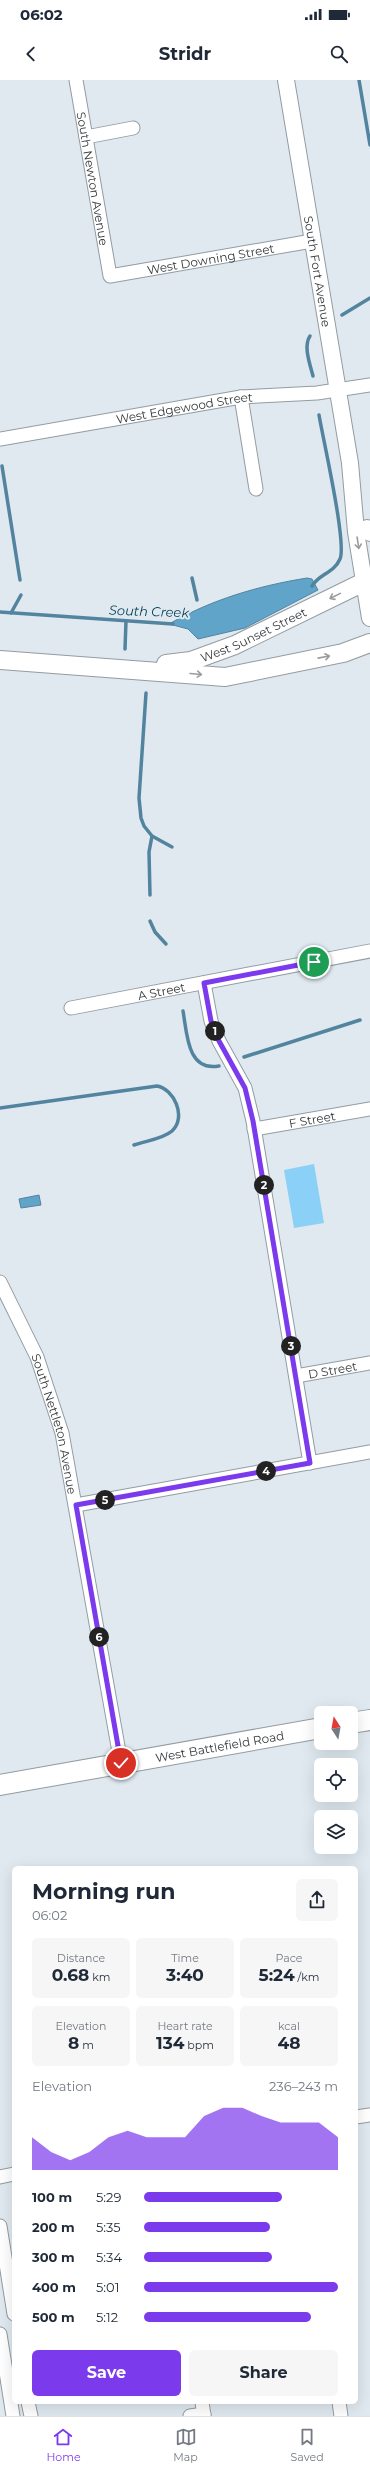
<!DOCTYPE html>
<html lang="en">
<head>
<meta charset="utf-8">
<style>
  body { margin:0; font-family:Montserrat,sans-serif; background:#f6f6f7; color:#1f2937; height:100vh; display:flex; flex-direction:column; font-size:15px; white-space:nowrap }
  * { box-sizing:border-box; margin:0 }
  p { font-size:13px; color:#747a83 }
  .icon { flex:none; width:22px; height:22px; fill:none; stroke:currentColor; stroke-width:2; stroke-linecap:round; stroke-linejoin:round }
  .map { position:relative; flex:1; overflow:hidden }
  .sheet { position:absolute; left:12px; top:1786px; width:346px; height:538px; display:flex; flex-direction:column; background:#fff; border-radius:6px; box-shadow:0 4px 16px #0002 }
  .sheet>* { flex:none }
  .needle { width:26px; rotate:349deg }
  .buttons { position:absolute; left:314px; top:1626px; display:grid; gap:8px }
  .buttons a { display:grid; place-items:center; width:44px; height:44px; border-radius:6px; background:#fff; box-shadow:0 4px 16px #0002; font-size:20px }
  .pin { position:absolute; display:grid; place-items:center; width:34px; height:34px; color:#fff; margin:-17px; border:2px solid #fff; border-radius:50%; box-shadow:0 1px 4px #0007 }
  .km { position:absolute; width:20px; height:20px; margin:-10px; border-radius:50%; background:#222; color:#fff; font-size:11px; line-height:20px; text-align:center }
  .round { display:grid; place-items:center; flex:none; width:42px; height:42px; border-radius:6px; background:#f6f6f7 }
  .head { display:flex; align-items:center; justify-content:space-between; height:68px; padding:0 20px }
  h1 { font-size:22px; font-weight:700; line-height:30px }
  .stats { display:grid; grid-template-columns:repeat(3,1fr); gap:6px; height:68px; padding:4px 20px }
  .stats div { display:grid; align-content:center; border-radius:6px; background:#f6f6f7; text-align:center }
  .stats b { font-size:17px; font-weight:700 }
  .stats small { font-size:11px; font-weight:400 }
  .stats p { font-size:11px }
  .chart { height:112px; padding:8px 20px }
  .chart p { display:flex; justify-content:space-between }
  .chart svg { width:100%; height:72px; margin-top:4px; fill:#7c3aed; opacity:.7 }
  .primary-button { display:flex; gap:8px; margin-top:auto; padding:8px 20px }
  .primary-button a { flex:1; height:46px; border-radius:6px; background:#7c3aed; color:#fff; font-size:16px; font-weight:700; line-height:46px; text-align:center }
  .primary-button a+a { background:#f6f6f7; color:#1f2937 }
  ul { padding:0 20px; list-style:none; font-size:13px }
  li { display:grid; grid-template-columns:64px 48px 1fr; align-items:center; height:30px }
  li i { height:10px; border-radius:5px; background:#7c3aed }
  .status { display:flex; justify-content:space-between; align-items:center; height:28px; padding:0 20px; background:#fff; direction:ltr }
  .status svg { height:11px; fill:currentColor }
  header { display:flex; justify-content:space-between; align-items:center; height:52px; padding:0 20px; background:#fff; font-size:18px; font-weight:700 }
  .menu { display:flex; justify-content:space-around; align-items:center; height:56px; border-top:1px solid #e0e1e3; background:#fff; font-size:11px; color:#747a83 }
  .menu a { display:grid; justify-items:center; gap:2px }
  .menu .current { color:#7c3aed }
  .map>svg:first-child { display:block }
</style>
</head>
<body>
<div class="status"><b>06:02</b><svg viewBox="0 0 49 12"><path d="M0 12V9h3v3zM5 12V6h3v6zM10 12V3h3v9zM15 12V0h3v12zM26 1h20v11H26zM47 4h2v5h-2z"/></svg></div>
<header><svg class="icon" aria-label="back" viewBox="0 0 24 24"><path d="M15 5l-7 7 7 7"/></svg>Stridr<svg class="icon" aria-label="search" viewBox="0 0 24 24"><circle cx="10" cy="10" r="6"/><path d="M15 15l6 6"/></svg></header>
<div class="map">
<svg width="370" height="2336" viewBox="0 0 370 2336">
  <rect width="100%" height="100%" fill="#dfe9ef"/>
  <!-- green -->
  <path fill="#8bd0f7" d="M314,1084L324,1143L294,1148L284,1090Z"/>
  <!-- water -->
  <g fill="#60a4ca" stroke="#53849f">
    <path d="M307,498L312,499L318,510L245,548L198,559L188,549L169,544C213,519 258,506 307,498Z"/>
    <path d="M39,1115L41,1125L21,1128L19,1119Z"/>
  </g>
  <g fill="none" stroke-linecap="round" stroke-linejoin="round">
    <!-- stream -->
    <g stroke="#53849f" stroke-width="3.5">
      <path d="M359,0L370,65"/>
      <path d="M342,235L370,218"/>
      <path d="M310,256C303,266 310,284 313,296"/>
      <path d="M2,386L20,500"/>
      <path d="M192,498L197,520"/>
      <path d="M312,506C319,494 334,493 340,479C347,463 323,359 319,335"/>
      <path d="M0,532L173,544"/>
      <path d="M11,533L21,515"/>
      <path d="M125,569L126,541"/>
      <path d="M146,613L139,718L141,738L144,746L152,756L149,772L150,815"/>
      <path d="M152,756L172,767"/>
      <path d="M150,841L155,852L166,864"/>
      <path d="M183,931C187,953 187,992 219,986"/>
      <path d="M244,977L360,940"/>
      <path d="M0,1028L157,1006C174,1009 187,1037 172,1051C163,1059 145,1061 134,1065"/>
    </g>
    <defs>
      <g id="minor">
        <path id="s1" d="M76,0L110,196L312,161"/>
        <path d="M86,57L133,48"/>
        <path d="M241,317L256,409"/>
        <path id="s2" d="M0,359L241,317L317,313L370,305"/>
        <path d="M204,903L211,941L219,961L245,1008L253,1041L310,1383"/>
        <path id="s3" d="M71,928L370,871"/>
        <path id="s4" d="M254,1049L370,1029"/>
        <path id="s5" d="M0,1202L37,1277L62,1353L121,1683"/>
        <path id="s6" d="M296,1296L370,1283"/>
        <path d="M76,1425L370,1372"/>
        <path d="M356,2037L370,2035"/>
        <path d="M0,2097L14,2094"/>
        <path d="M0,2146L14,2234"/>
        <path d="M0,2254L13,2336"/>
        <path d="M28,2322L31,2336"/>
        <path d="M202,2322L204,2336"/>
        <path d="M339,2322L341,2336"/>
        <path d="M190,2336L204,2334"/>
      </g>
      <g id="tertiary">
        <path id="s7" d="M286,0L350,383L356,452L370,538"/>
      </g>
      <g id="secondary">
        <path d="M367,449L370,452"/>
        <path d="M0,580L225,597L343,573L370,563"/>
        <path id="s8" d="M166,584L191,581L235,565L370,499"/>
      </g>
      <g id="primary">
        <path d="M351,1643L370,1640"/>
        <path id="s9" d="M0,1705L321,1648"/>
      </g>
    </defs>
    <!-- minor casing -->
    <use href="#minor" stroke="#939ca2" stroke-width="15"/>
    <!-- tertiary casing -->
    <use href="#tertiary" stroke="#939ca2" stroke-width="18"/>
    <!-- secondary casing -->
    <use href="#secondary" stroke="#939ca2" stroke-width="20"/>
    <!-- primary casing -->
    <use href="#primary" stroke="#939ca2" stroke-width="22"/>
    <!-- minor -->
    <use href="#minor" stroke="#fff" stroke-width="13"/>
    <!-- tertiary -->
    <use href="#tertiary" stroke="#fff" stroke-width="16"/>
    <!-- secondary -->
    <use href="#secondary" stroke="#fff" stroke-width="18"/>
    <!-- primary -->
    <use href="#primary" stroke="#fff" stroke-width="20"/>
  </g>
  <!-- one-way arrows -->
  <defs><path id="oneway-shaft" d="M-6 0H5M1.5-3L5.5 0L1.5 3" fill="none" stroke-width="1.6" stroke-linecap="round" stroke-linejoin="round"/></defs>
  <g stroke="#9a9c9d">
    <use href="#oneway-shaft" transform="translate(358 463) rotate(81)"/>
    <use href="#oneway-shaft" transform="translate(335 516) rotate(154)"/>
    <use href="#oneway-shaft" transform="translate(324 577) rotate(-11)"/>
    <use href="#oneway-shaft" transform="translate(196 594) rotate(5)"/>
  </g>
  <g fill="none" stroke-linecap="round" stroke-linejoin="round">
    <defs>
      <path id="route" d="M121,1683L76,1425L310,1383L253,1041L245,1008L219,961L211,941L204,903L314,882"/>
    </defs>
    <!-- route casing -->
    <use href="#route" stroke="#fff" stroke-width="8"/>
    <!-- route -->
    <use href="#route" stroke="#7c3aed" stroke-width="5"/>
  </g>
  <g text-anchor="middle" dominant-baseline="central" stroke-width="4" stroke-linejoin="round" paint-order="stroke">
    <!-- street labels -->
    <g font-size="12" fill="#35393b" stroke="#dfe9ef">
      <text stroke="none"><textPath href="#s1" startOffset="100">South Newton Avenue</textPath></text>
      <text stroke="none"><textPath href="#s1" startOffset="301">West Downing Street</textPath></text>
      <text stroke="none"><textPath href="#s7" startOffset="194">South Fort Avenue</textPath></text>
      <text stroke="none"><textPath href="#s2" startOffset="187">West Edgewood Street</textPath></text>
      <text stroke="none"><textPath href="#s8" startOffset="93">West Sunset Street</textPath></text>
      <text stroke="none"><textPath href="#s3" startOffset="92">A Street</textPath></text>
      <text stroke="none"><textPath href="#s4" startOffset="59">F Street</textPath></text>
      <text stroke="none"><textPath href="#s6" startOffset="37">D Street</textPath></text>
      <text stroke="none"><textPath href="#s5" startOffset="153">South Nettleton Avenue</textPath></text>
      <text stroke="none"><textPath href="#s9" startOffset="223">West Battlefield Road</textPath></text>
    </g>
    <!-- water labels -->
    <g font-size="13" font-style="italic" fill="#003c56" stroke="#dfe9ef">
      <text transform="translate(149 531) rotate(2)">South Creek</text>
    </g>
  </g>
</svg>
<div class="buttons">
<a><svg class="needle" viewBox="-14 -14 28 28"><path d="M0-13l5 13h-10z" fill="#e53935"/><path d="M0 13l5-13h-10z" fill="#747a83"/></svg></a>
<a><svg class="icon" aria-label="locate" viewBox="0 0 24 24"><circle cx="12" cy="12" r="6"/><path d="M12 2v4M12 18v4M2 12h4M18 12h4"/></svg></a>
<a><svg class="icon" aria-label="layers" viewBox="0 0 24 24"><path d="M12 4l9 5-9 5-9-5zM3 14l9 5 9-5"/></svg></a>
</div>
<div class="pin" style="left:314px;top:882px;background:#1e9e55"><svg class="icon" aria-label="arrive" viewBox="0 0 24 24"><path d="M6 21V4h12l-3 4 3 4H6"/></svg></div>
<div class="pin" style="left:121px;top:1683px;background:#d93025"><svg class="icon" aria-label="check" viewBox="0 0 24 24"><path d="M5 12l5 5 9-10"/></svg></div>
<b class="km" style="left:215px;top:951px">1</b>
<b class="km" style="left:264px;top:1105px">2</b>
<b class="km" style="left:291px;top:1266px">3</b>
<b class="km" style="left:266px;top:1391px">4</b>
<b class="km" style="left:105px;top:1420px">5</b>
<b class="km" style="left:99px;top:1557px">6</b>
<section class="sheet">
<div class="head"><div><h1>Morning run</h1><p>06:02</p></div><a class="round"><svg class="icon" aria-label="share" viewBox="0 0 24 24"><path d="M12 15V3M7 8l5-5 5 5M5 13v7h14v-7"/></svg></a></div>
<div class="stats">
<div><p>Distance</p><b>0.68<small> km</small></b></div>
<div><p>Time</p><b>3:40</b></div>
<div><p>Pace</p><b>5:24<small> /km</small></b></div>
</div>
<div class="stats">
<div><p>Elevation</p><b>8<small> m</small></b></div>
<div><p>Heart rate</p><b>134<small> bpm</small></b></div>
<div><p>kcal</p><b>48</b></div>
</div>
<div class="chart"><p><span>Elevation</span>236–243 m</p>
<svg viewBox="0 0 160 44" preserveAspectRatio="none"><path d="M0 44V24L10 33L20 38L30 33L40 24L50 20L60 24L70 24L80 24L90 11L100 6L110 6L120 11L130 15L140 15L150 15L160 24V44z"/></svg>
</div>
<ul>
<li><b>100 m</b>5:29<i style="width:71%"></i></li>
<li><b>200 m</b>5:35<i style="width:65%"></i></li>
<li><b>300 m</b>5:34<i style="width:66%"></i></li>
<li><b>400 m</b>5:01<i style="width:100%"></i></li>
<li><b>500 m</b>5:12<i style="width:86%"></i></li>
</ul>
<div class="primary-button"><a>Save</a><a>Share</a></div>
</section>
</div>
<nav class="menu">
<a class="current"><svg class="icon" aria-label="home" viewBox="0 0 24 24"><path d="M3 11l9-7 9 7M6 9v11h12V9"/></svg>Home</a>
<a><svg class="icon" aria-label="map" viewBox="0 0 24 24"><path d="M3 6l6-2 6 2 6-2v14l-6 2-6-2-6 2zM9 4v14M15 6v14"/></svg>Map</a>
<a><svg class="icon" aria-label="saved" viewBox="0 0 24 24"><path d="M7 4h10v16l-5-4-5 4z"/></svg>Saved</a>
</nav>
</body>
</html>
